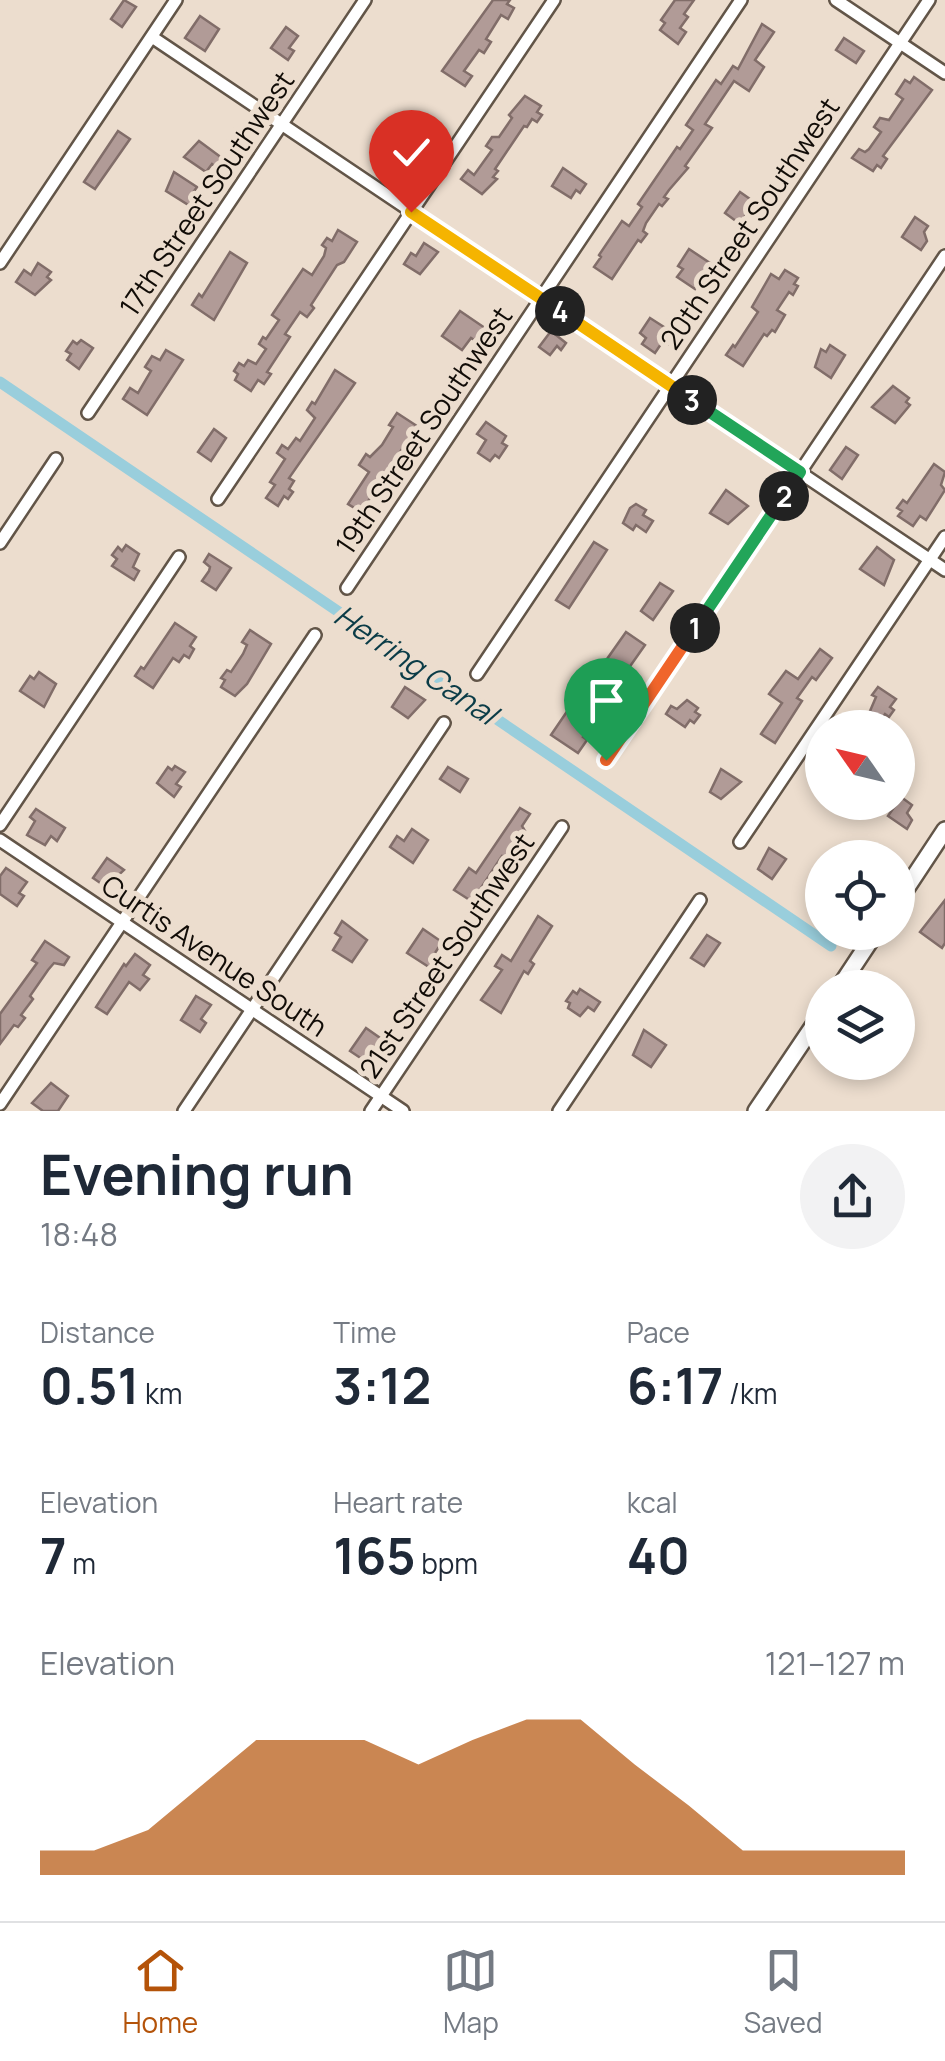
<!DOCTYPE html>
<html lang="en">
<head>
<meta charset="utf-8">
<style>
  body { margin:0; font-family:Manrope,sans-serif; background:#f2f2f3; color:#1f2937; height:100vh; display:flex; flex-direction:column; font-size:38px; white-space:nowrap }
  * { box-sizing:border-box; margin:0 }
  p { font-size:32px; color:#747a83 }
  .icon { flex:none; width:55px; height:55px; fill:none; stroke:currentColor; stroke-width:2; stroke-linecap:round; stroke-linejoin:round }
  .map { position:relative; height:1111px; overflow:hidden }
  .details { display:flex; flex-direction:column; background:#fff; flex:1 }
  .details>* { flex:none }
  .needle { width:65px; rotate:304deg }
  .buttons { position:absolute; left:805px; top:710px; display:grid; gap:20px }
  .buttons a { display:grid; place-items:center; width:110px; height:110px; border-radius:50%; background:#fff; box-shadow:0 5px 15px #0003; font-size:50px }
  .pin { position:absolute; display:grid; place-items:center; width:85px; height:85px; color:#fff; margin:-102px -42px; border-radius:50% 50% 50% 0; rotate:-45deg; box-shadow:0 0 10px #0007 }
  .pin .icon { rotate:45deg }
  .km { position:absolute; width:50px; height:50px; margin:-25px; border-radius:50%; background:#222; color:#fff; font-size:28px; line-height:50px; text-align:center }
  .round { display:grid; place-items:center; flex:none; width:105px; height:105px; border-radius:52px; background:#f2f2f3 }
  .head { display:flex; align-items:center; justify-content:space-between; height:170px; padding:0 40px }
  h1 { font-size:55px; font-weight:700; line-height:75px }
  .metrics { display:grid; grid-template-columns:repeat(3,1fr); gap:15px; height:170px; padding:10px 40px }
  .metrics div { display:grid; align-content:center }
  .metrics b { font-size:50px; font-weight:700 }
  .metrics small { font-size:28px; font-weight:400 }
  .metrics p { font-size:28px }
  .chart { height:280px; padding:20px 40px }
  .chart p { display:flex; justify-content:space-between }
  .chart svg { width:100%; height:180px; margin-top:10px; fill:#b45309; opacity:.7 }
  .tab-bar { display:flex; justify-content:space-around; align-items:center; height:140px; border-top:2px solid #e0e1e3; background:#fff; font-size:28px; color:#747a83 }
  .tab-bar a { display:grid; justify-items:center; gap:5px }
  .tab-bar .current { color:#b45309 }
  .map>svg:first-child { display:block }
</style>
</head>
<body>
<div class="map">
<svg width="945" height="1111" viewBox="0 0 945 1111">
  <rect width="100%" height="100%" fill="#ecddce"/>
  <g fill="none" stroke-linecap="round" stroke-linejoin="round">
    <!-- canal -->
    <path stroke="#99cedc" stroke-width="11" d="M0,382L831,946"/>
  </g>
  <!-- building -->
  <g fill="#b19b97" stroke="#816d69" stroke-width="2.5">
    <path d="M124,0L136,7L122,27L111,19Z"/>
    <path d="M493,0H510L507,4L514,8L508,19L501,15L486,39L491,42L484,53L479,50L464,71L472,76L465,86L442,71Z"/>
    <path d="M675,0H694L684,14L688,17L680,28L686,32L678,44L660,30L665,23L661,20Z"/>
    <path d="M200,16L219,29L205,51L185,38Z"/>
    <path d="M762,24L774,32L755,60L764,67L749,91L734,81L705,124L712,128L685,166L688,168L669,190L664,197L668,199L662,206L659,204L646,223L643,231L647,234L641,242L638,240L612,279L594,267L601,257L599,255L622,221L629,226L642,207L638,204L677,147L680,149L693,130L686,125L716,80L721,84L733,66L738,69Z"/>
    <path d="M286,27L298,36L289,48L294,51L288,60L271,48Z"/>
    <path d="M844,38L864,51L856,63L836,50Z"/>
    <path d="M914,77L932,90L883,156L887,159L881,168L877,165L873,171L852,158L859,149L865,152L869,149L881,132L874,127L880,118L889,120L903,99L896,94L905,80L910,83Z"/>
    <path d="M525,96L541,106L537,112L542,115L537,122L532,119L527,127L524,126L495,169L498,171L493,177L497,179L482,194L461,179L468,170L474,175L492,150L486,146L492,137H499L512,118L509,115Z"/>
    <path d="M118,131L130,139L95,189L84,182Z"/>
    <path d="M199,141L222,158L216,167L212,164L206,172L184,157Z"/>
    <path d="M393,146L414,160L407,170L402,166L395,177L379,166L382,161L378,158L383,150L388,153Z"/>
    <path d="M563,168L586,184L580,193L576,190L571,198L552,186Z"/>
    <path d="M174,172L197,187L192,194L196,197L190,206L166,191Z"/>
    <path d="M740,192L760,206L753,215L748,211L740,224L725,213Z"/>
    <path d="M915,217L928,226L924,232L927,241L921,250L902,237Z"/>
    <path d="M338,230L357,242L344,262L337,265L311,305L314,308L307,317L300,312L285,334L290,337L267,372L271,374L264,384L258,380L251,391L235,380L238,374L234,371L239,363L244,366L248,360L256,364L266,349L259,344L263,337L266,339L279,320L272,315L303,269L312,275L324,256L326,248L322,245L327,238L332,241Z"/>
    <path d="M424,243L438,252L420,274L404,264L411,253L416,256Z"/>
    <path d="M689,249L719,269L711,281L704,275L695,289L677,277L683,269L678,266Z"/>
    <path d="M230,252L247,263L214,320L192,305L199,294L202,297Z"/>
    <path d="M38,263L51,272L47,277L51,280L35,295L16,282L24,270L31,275Z"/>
    <path d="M785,270L798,278L794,284L798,286L793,295L789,292L777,310L785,315L775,332L772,330L767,336L764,334L743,366L726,355L733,345L735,347L758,312L752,307L771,274L779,279Z"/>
    <path d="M460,311L485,328L476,341L471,338L462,350L442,336Z"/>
    <path d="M650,318L675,334L668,344L663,341L655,353L642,344L646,338L640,333Z"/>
    <path d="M551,331L566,343L561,350L557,346L550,355L539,347Z"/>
    <path d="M81,340L93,348L79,369L67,360L71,354L66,351L73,341L77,344Z"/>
    <path d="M830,345L845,355L831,378L815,367L821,349L826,352Z"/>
    <path d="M166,350L183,360L147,415L123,399L130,388L138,393L151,371L145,367L152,356L160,360Z"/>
    <path d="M335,370L355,383L289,478L294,481L289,489L293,492L288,499L284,496L278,506L266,498L275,485L270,482L285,459L277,453L282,445L288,449L296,438L300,441L315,418L307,410L312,402L315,404Z"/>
    <path d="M893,386L909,398L906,402L910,405L895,423L872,407Z"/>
    <path d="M397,413L417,426L361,512L348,504L369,472L359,465L366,454L370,457L382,445L393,427L389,425Z"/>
    <path d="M486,422L506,436L502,443L507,446L499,458L495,455L490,461L478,453L486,440L477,434Z"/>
    <path d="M214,429L226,438L211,461L198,452Z"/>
    <path d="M846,447L858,455L842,479L830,470Z"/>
    <path d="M934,464L945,472L941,485L945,490L926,520L920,516L913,526L898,516L902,511L897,508L903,500L907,503Z"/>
    <path d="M726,490L748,506L728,524L710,513Z"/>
    <path d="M636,504L646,510L643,515L653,521L646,532L636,525L633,530L623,523L630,508Z"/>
    <path d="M594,542L607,550L569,608L556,600Z"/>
    <path d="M126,545L139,554L133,567L139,571L134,580L112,566L117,559L112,555L118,547L122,551Z"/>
    <path d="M877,547L894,560L884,585L860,569Z"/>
    <path d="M209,554L231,568L216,590L202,581L209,571L210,567L204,562Z"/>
    <path d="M660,583L673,591L653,620L641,611Z"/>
    <path d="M175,623L196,637L190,646L194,649L189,658L184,655L179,662L173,658L153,688L135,676L141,667L144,669Z"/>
    <path d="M250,630L271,644L247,684L235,696L221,687L225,680L221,678L227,670L231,672L243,654L247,645L242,642Z"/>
    <path d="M626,632L645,645L626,672L607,659Z"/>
    <path d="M820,649L832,658L816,680L812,677L797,698L802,701L775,743L761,734L782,703L769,694L786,671L798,679Z"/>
    <path d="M39,672L56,684L44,707L20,691L30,676L34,679Z"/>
    <path d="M405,687L425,700L408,718L392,707Z"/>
    <path d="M878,687L896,699L890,707L894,710L889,717L885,714L882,719L870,711L876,697L872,695Z"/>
    <path d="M687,700L698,708L695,712L700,715L694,723L690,720L685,727L666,714L671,706L677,709Z"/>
    <path d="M568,710L591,726L583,737L587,740L578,753L551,735Z"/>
    <path d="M175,766L185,772L176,784L181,787L174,797L157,783L168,767L172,770Z"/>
    <path d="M448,767L468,779L460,792L440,779Z"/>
    <path d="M721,769L741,782L721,799L710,792Z"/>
    <path d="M901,797L912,805L907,813L912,820L907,829L888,816Z"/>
    <path d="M520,808L530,814L522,826L525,831L507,857L502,856L479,891L483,893L476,904L454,890L469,868L476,873Z"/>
    <path d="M36,809L65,828L57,841L51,836L45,845L27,835L35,821L30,817Z"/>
    <path d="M412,829L428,840L413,863L390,847L397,836L404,841Z"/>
    <path d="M769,848L786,859L772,879L758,869Z"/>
    <path d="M107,858L124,870L106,887L93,878Z"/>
    <path d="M6,868L27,882L19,893L24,896L17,906L0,894V876Z"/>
    <path d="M945,900V943L942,948L920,932Z"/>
    <path d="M538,916L552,926L530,961L534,964L528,974L524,971L501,1013L481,1000L502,970L495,966L502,955L511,961Z"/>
    <path d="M342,921L367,940L352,962L333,950L341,937L335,933Z"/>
    <path d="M423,929L442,942L435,953L440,957L432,969L407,953Z"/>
    <path d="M707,935L720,943L704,966L691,958Z"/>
    <path d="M45,941L69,957L64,965L54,963L48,970L30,996L33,999L21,1015L25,1018L18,1027L14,1025L0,1044V1014L37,963L32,960Z"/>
    <path d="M135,954L150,965L143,975L149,979L140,990L129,982L107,1014L96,1007L124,964L126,966Z"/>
    <path d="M580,989L600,1002L594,1011L588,1007L580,1016L568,1008L570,1003L566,1001L573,991L577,994Z"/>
    <path d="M196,996L211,1005L201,1019L206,1023L200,1032L181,1020Z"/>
    <path d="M366,1028L383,1040L371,1065L350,1051Z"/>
    <path d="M644,1030L666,1045L651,1067L633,1055Z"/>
    <path d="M51,1083L68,1096L58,1111H43L32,1103Z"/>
  </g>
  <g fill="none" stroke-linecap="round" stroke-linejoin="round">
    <defs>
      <g id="minor">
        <path d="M836,0L945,73"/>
        <path d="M152,37L945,570"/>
        <path d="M0,263L176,0"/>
        <path d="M88,413L365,0"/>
        <path d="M218,499L554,0"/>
        <path d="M0,543L56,459"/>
        <path d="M347,588L741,0"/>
        <path d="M477,674L929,0"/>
        <path d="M607,760L945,256"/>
        <path d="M0,825L179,557"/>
        <path d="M0,840L403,1111"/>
        <path d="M740,842L945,537"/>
        <path d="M0,1104L315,635"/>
        <path d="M184,1111L444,723"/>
        <path d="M371,1111L562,827"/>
        <path d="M559,1111L700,900"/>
      </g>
      <g id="tertiary">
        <path d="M898,901L945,830"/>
        <path d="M839,988L876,932"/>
        <path d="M756,1111L822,1013"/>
      </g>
    </defs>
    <!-- minor casing -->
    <use href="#minor" stroke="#625548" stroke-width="16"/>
    <!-- tertiary casing -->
    <use href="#tertiary" stroke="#625548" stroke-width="20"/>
    <!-- minor -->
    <use href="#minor" stroke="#fff" stroke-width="11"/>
    <!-- tertiary -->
    <use href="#tertiary" stroke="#fff" stroke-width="15"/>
  </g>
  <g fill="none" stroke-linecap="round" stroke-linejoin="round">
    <defs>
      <path id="split-1" d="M606,760L695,628"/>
      <path id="split-2" d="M695,628L784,496"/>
      <path id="split-3" d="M692,400L800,472L784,496"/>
      <path id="split-4" d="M560,311L692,400"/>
      <path id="split-5" d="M411,212L560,311"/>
    </defs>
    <!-- split-1 casing -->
    <use href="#split-1" stroke="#fff" stroke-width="20"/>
    <!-- split-2 casing -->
    <use href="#split-2" stroke="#fff" stroke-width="20"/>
    <!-- split-3 casing -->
    <use href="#split-3" stroke="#fff" stroke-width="20"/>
    <!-- split-4 casing -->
    <use href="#split-4" stroke="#fff" stroke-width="20"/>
    <!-- split-5 casing -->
    <use href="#split-5" stroke="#fff" stroke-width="20"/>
    <!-- split-1 -->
    <use href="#split-1" stroke="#f0652b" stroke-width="12"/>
    <!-- split-2 -->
    <use href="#split-2" stroke="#22a559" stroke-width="12"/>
    <!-- split-3 -->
    <use href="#split-3" stroke="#22a559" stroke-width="12"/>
    <!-- split-4 -->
    <use href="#split-4" stroke="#f5b400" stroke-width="12"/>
    <!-- split-5 -->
    <use href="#split-5" stroke="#f5b400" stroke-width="12"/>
  </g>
  <g text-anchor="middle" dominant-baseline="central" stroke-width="10" stroke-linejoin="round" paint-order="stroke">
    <!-- street labels -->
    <g font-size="28" fill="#110c07" stroke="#ecddce">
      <text transform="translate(206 193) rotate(-56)">17th Street Southwest</text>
      <text transform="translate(749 223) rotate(-56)">20th Street Southwest</text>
      <text transform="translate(423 430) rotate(-56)">19th Street Southwest</text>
      <text transform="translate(215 955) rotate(34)">Curtis Avenue South</text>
      <text transform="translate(446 955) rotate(-56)">21st Street Southwest</text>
    </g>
    <!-- water labels -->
    <g font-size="30" font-style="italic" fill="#0b3c47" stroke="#ecddce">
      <text transform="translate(416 664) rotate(34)">Herring Canal</text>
    </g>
  </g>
</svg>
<div class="buttons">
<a><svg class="needle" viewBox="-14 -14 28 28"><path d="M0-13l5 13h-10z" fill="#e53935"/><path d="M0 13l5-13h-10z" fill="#747a83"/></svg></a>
<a><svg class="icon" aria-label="locate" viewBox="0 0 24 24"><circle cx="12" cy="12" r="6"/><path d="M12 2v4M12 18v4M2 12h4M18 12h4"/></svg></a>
<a><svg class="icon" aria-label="layers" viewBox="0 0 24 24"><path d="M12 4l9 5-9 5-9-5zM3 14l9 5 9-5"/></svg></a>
</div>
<div class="pin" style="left:606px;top:760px;background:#1e9e55"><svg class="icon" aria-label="arrive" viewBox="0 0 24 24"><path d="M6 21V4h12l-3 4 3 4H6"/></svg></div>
<div class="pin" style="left:411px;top:212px;background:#d93025"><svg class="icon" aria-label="check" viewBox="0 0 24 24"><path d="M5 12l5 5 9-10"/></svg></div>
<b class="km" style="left:695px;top:628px">1</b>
<b class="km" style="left:784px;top:496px">2</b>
<b class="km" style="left:692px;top:400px">3</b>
<b class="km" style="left:560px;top:311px">4</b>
</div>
<section class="details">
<div class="head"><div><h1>Evening run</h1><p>18:48</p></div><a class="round"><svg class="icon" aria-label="share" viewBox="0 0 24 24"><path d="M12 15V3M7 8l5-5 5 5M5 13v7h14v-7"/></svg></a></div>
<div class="metrics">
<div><p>Distance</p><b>0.51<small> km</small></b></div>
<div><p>Time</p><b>3:12</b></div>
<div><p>Pace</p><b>6:17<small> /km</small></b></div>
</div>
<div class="metrics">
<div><p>Elevation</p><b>7<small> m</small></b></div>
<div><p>Heart rate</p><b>165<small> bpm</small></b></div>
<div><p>kcal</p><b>40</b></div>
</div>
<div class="chart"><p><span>Elevation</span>121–127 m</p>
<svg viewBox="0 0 160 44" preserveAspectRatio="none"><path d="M0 44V38L10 38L20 33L30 22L40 11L50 11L60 11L70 17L80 11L90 6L100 6L110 17L120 27L130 38L140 38L150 38L160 38V44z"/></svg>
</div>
</section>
<nav class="tab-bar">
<a class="current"><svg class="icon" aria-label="home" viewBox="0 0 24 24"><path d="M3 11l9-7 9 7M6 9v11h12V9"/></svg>Home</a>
<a><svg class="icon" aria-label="map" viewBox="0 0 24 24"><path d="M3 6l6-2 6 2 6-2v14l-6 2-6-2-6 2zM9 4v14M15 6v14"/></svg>Map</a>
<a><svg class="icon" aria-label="saved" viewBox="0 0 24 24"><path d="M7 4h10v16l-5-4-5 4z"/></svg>Saved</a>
</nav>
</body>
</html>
